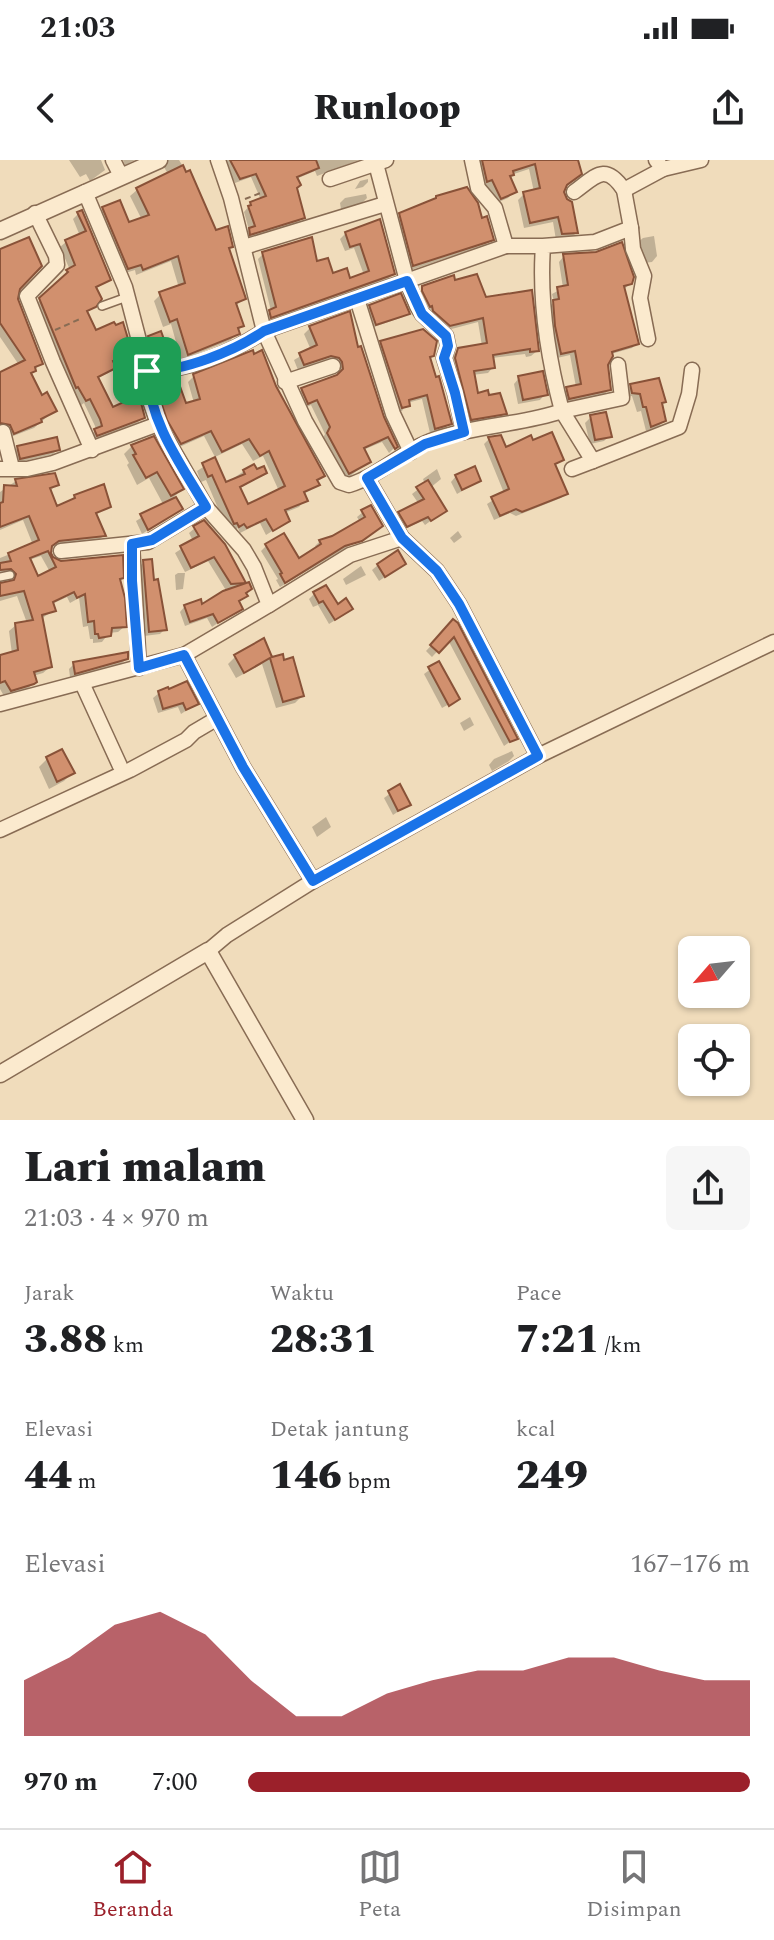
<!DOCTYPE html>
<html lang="id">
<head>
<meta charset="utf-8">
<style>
  body { margin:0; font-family:Spectral,serif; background:#f6f6f6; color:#202124; height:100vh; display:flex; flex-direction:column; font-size:30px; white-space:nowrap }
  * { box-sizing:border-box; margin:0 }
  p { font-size:26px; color:#757577 }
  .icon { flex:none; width:44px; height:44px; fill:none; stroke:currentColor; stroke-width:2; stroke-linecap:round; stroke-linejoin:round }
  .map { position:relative; height:960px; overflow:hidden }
  .panel { display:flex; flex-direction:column; background:#fff; flex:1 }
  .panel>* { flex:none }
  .needle { width:52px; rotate:242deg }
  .controls { position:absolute; left:678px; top:776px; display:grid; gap:16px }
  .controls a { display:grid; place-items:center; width:72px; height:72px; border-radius:12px; background:#fff; box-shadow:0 2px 6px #0004; font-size:40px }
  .pin { position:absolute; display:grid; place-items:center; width:68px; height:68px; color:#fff; margin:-34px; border-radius:16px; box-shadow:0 4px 12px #0006 }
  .round { display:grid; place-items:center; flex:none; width:84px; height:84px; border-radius:12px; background:#f6f6f6 }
  .summary { display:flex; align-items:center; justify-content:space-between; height:136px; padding:0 24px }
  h1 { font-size:44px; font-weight:800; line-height:60px }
  .metrics { display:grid; grid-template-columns:repeat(3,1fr); gap:12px; height:136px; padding:8px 24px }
  .metrics div { display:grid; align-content:center }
  .metrics b { font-size:40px; font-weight:800 }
  .metrics small { font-size:22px; font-weight:400 }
  .metrics p { font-size:22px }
  .chart { height:224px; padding:16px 24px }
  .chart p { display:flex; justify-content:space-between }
  .chart svg { width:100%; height:144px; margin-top:8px; fill:#9b202a; opacity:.7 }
  ul { padding:0 24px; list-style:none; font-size:26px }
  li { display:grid; grid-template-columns:128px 96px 1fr; align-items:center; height:60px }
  li i { height:20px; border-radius:10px; background:#9b202a }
  .status { display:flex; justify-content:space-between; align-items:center; height:56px; padding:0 40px; background:#fff; direction:ltr }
  .status svg { height:22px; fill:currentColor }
  header { display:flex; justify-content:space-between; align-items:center; height:104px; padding:0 24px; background:#fff; font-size:36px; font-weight:800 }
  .menu { display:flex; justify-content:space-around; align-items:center; height:112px; border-top:2px solid #e0e0e0; background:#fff; font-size:22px; color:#757577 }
  .menu a { display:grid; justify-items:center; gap:4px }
  .menu .selected { color:#9b202a }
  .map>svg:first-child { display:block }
</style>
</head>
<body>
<div class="status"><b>21:03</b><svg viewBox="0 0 49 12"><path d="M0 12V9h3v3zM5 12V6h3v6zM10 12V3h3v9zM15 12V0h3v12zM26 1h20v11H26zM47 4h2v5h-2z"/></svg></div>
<header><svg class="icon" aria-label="back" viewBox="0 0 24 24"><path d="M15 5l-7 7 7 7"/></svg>Runloop<svg class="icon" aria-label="share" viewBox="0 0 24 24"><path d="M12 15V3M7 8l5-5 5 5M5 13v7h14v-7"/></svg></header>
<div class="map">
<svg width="774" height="960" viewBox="0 0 774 960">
  <rect width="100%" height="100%" fill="#f0dcbb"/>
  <!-- shadow -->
  <g fill="#0003" fill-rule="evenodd">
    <path d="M69,0H101L105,10L90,21L86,14L80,17Z"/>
    <path d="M123,0H135L125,5Z"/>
    <path d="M160,0H179L199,33L215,73L231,86L228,89L244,139L235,146L242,165L231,180L181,200L171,164L163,167L154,141L161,134L179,128L171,101L136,115L135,110L122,114L97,55L103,48L128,65L142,60L130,36L137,30L168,14Z"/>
    <path d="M226,0H359L317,16L315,11L296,19L295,29L303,57L298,62L246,78L245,74L249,70L244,52L251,44L261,40L251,17L235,23L226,5Z"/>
    <path d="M472,0H577L562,32L576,73L570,79L556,80L553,62L524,68L518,40L524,34L534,32L529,9L511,15L508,17L514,32L508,38L494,44L485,25L481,26Z"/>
    <path d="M368,19V22L363,27L355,29L360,21Z"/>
    <path d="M366,34L367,38L362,43L341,49L340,43L345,38Z"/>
    <path d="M78,54L109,120L95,129L94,146L87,152L95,172L129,191L112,203L114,208L108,213L96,219L112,249L143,257L137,263L91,281L89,277L96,270L95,266L84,243L80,246L34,146L70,110L60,87L66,82L80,76L73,59Z"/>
    <path d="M400,55L481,60L492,79L485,85L408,111L394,61Z"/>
    <path d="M379,62L393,114L387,120L266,162L264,157L271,151L258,99L263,94L315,104L332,115L349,120L364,115L354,88L345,91L340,79L346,73Z"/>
    <path d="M654,76L657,96L652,102L643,103L637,83L643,78Z"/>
    <path d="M0,91L18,128L15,139L41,203L29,215L41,238L55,250L34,268L8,278L0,269V215L19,205L0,177Z"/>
    <path d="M564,96L630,124L623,130L637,183L632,188L611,194L606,205L609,229L604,235L564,243L562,234L567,229L576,227L570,195L557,198L549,147L554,142L552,134L563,128L559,102Z"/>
    <path d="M454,123L485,139L537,191L531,196L526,197L525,194L492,198L493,207L488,213L472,215L477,235L505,253L500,258L466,264L450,205L453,195L459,190L482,186L478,162L444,171L428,156L418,134L423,128Z"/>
    <path d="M370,146L408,153L403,157L371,168L366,151Z"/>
    <path d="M310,168L357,189L395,287L389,293L382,282L363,290L368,302L349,317L341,319L322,280L325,274L311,245L302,249L296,236L302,230L336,218L338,210L328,201L298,210L294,200L311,190L304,174Z"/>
    <path d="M149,177L168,198L163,204L150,205L144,183Z"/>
    <path d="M382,182L432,195L429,198L450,263L444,269L430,273L422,239L407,243L402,251L396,252L376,188Z"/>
    <path d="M194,216L274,227L322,315L311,330L303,334L305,340L299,347L284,353L288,361L266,375L260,363L240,373L238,368L232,372L226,367L206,320L201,322L197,311L214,300L225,324L244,311L265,312L239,329L246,347L279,331L263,296L253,301L242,284L215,297L204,276L175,289L153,233L162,222L184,246L194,243L188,222Z"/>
    <path d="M519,218L545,234L540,240L518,244L514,224Z"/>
    <path d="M631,225L664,242L661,245L664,261L659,266L646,271L641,251L637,252L632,236L627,237L626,231Z"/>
    <path d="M591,257L609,276L604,281L590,284L585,263Z"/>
    <path d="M489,279L505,290L532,283L562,299L553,306L566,333L561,338L516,356L510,353L494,360L487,344L504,333L484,284Z"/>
    <path d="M132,286L182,329L174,337L180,349L142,374L136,361L163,344L149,318L137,325L127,305L129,303L124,294Z"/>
    <path d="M18,287L58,289L53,294L16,303L13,292Z"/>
    <path d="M437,309L441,319L430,328L444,351L425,365L422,361L401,371L394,359L419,344L412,334L425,324L423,319Z"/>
    <path d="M456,316L479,321L457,334L451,322Z"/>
    <path d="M16,321L57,324L51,330L55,348L67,344L75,336L109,346L95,355L103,376L97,382L50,387L49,393L52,399L61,403L118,420L125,466L118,472L109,473L102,482L93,483V479H90L88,466L83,467L79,438L70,443L67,437L52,444L54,450L41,459L50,507L43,513L33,516L35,522L26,530L4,536L0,529V498L12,494L9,471L16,465L27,463L17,436L0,441V426L10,422V417L0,414V398L33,385L23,360L0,370V332ZM41,396L50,412L37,419L29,400Z"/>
    <path d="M363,352L376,370L280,427L276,420L278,419L261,391L266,386L298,400L317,389L315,386L320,381L332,378L360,362L357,357Z"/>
    <path d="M195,368L223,385L245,426V436L237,443L240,448L212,467L207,458L185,466L180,452L185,446L201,447L227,432L208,401L185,412L175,393L193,381L189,373Z"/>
    <path d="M458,371L462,377L454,383L450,378Z"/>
    <path d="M144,402L153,422L165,469L160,474L144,476L138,408Z"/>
    <path d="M404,404L379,421L372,410L378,405Z"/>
    <path d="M361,406L366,415L346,425L343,419Z"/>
    <path d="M178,413H185L183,429L176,430L175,415Z"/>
    <path d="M314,434L337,446L345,454L329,464L318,445L313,447L309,439Z"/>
    <path d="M453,462L515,578L504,586L448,480L432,497L426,491Z"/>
    <path d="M263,481L271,499L302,536L295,543L276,548L262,504L236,518L228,504L235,497Z"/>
    <path d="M126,499L121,504L70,517L69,509L74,504Z"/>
    <path d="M439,503L458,539L442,548L424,514Z"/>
    <path d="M159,533L196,544L181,554L178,547L158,553L153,538Z"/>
    <path d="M470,557L474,565L464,571L460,563Z"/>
    <path d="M512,591L514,596L509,601L492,611L489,605L494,599Z"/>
    <path d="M61,592L72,613L64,621L49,629L39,607L47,599Z"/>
    <path d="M399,627L409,644L393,655L384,638Z"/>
    <path d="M326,657L331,667L317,677L312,667Z"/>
  </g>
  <!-- building -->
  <g fill="#d1906e" stroke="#895238" stroke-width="2" fill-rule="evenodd">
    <path d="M230,0H316L319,8L297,17L301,25L297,28L305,58L250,75L249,68L255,66L248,46L251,45L250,42L266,36L256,14L240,19Z"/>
    <path d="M482,0H578L582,14L567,25L564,32L567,39L572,42L578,73L562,74L558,57L530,63L523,32L540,28L535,4L513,11L514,15L510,16L517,32L501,39L492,20L487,22Z"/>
    <path d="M183,5L186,12L190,10L216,70L228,66L233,87L229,88L246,139L236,143L244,166L238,168L240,174L188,195L177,159L170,162L159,132L185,123L178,96L143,110L141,105L128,109L102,47L120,40L129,62L149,55L136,28Z"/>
    <path d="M467,27L478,43L482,58L487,56L494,80L413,106L399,53L436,38V36Z"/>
    <path d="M82,50L111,120L96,127L102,139L96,147L87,151L96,170L114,162L116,165L123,162L132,192L113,201L116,208L98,217L113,247L139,235L145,258L97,276L94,269L102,266L100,259L90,239L86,241L78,227L76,228L39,138L68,112L66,110L75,105L65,80L86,71L77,52Z"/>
    <path d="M380,59L395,114L271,158L269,150L276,147L262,92L312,77L317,101L328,98L333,113L347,108L350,118L369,111L360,84L350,87L345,72Z"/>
    <path d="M29,77L42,106L20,129L18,139L43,204L35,207L36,211L31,213L42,235L47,232L57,251L41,259L42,262L14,274L10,265L0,263V212L25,200L0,163V89Z"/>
    <path d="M622,82L634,117L632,124L624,126L639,184L612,192L613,196L608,205L611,230L569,239L566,227L581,224L575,191L561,194L555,166L553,140L559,139L557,127L568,125L563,94L596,92Z"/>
    <path d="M477,114L486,137L532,130L539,191L530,192V189L493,195L495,208L474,211L478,233L488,230L489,235L500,233L507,254L471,260L455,198L458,188L487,183L483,158L450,166L433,151L432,146L430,147L422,131V126L454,115L455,120Z"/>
    <path d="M401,133L410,154L376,165L369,145Z"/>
    <path d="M350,151L358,187L361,186L384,257L398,287L395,289L388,277L364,288L371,302L349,314L327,273L330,267L317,240L308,244L301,228L337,215L343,209L342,202L339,198L331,196L304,205L299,193L317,185L309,166Z"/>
    <path d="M423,169L437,181L434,196L430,197L436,217L439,216L452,264L435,269L427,235L409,240L410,246L402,248L380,181Z"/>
    <path d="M161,171L171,199L155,201L148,176Z"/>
    <path d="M253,190L254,194L262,190L276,226L325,316L317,320L320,325L304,332L308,341L285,350L290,361L273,371L266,359L247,368L244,364L239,367L237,363L234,364L212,315L208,317L202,303L215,297L226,322L245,314L243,310L254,304L257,309L264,306L267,313L240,327L248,344L285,326L269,291L260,296L249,279L222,292L211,271L181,284L167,260L160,239L158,225L162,223L161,220L177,218L186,243L200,239L193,214Z"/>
    <path d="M543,211L548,235L523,240L518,216Z"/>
    <path d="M659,218L666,242L662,243L666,261L651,267L646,247H643L640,234L632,233L630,224Z"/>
    <path d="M606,252L612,277L595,280L590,255Z"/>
    <path d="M552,272L564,300L555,304L568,334L522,352L516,349L500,356L491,337L509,329L488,277L501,275L506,287L531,275L533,280Z"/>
    <path d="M154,276L184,329L171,336L157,312L146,318L133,295L136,294L131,285Z"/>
    <path d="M57,277L60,290L20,299L17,286Z"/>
    <path d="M475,306L481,321L462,330L455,315Z"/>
    <path d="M55,313L59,325L50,328L57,346L75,338L74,335L104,324L111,347L96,353L106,376L59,381L52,386L51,393L53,397L61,401L123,395L124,418L120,419L125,438L127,467L112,468L111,476L99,478L98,474H95L94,461L88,462L85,434L77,438L74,432L53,442L56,451L42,455L52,507L34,512L37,522L34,524L11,531L5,521L0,523V495L18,490L15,463L33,460L24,431L0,436V423L14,420L16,414L11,409L0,410V403L11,401L8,393L39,380L29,356L0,367V343L3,342L4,325L17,326L15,319ZM48,391L56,407L38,416L30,398Z"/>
    <path d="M428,320L447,351L431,361L428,357L407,367L398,352L424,339L416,327Z"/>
    <path d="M176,337L183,349L148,370L140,354Z"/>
    <path d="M371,345L383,366L362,381L345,386L285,423L280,414L282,413L265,384L284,373L299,398L321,384L319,380L332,376L365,357L361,350Z"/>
    <path d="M204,360L225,384L246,423L231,424L214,397L191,408L180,386L199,376L193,366Z"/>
    <path d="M398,390L406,404L385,417L377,404Z"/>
    <path d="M152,399L154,420L158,419L167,470L149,472L143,400Z"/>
    <path d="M249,422L252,429L246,433L248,436L239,441L243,449L218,463L213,454L190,462L184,445L201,439L202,444L223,431Z"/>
    <path d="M326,425L338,444L346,438L353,449L335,460L323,441L319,443L313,432Z"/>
    <path d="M453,459L458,463L518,579L510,582L454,477L439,493L430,485Z"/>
    <path d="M264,478L272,497L283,494L284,500L293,497L304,536L283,542L270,498L244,513L234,495Z"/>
    <path d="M128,492V499L75,514L73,502Z"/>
    <path d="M439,501L460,539L449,546L428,507Z"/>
    <path d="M187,521L199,544L186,550L183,543L163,549L158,531L168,527L169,529Z"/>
    <path d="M62,589L75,613L57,622L46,597Z"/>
    <path d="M400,624L411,645L398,651L388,631Z"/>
  </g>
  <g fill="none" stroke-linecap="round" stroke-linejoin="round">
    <defs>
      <g id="service">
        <path d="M102,146L127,137"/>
        <path d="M0,417L10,415"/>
      </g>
      <g id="minor">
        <path d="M113,0L121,16"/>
        <path d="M375,0L407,121L417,146L422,154L446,176L448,186L444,198L455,233L464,272"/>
        <path d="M472,0L478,28L495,48L506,86"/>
        <path d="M656,0L663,9L701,0"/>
        <path d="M330,19L386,0"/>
        <path d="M85,32L125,127L147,211"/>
        <path d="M574,32C596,16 605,2 624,30L663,9"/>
        <path d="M35,53L56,96L57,105L27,136L53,202L92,290"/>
        <path d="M631,68L633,89L644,116L640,138L648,179"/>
        <path d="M543,86H506L264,171L305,261L340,322L349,325C381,315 405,289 436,279C477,265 521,265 562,251C548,198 539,141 543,86L595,82L631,68L624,30"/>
        <path d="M244,87L385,44"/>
        <path d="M357,139L393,254L411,292"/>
        <path d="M618,205L622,238L562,251L593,301L679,267L689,234L692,210"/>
        <path d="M285,222L333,206"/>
        <path d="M3,272L12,308"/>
        <path d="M0,309H27L53,303L158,264"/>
        <path d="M572,309L593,301"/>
        <path d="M132,384L139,508"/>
        <path d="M61,391L148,382L206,347"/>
        <path d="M269,445L350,395L402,378"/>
        <path d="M82,523L120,606"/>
        <path d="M0,544L184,495"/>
        <path d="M538,596L774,482"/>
        <path d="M0,670L130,610L186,580L194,572L216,559"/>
        <path d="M313,721L538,596L459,444L437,411L402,378L367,318"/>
        <path d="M208,791L227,775L313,721L243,607L184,495L269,445L254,407L244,390L206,347L158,264L150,241L147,211C185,212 233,192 264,171L231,38L218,0"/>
      </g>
      <g id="tertiary">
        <path d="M0,71L159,0"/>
        <path d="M0,914L208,791L305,960"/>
      </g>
    </defs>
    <!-- service casing -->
    <use href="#service" stroke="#886c54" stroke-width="10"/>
    <!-- minor casing -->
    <use href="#minor" stroke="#886c54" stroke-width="17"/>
    <!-- tertiary casing -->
    <use href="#tertiary" stroke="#886c54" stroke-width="19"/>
    <!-- path -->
    <g stroke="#886c54" stroke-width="2" stroke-dasharray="6 4" stroke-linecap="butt">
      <path d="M245,39L263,32"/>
      <path d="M55,170L80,159"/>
    </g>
    <!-- service -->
    <use href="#service" stroke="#fbeace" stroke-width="7"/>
    <!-- minor -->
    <use href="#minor" stroke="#fbeace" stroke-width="14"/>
    <!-- tertiary -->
    <use href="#tertiary" stroke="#fbeace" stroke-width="16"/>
  </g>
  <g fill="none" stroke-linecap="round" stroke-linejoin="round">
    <defs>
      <path id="route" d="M407,121L422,154L446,176L448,186L444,198L455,233L464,272L425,284L367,318L402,378L437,411L459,444L538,596L313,721L243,607L184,495L139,508L132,421V384L152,380L206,347C180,303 150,263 147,211C182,212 235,191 264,171Z"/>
    </defs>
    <!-- route casing -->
    <use href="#route" stroke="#fff" stroke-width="16"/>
    <!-- route -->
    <use href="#route" stroke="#1a73e8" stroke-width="10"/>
  </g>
</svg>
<div class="controls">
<a><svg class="needle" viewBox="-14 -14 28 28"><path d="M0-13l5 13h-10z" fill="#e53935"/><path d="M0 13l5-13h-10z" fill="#757577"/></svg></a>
<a><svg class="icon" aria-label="locate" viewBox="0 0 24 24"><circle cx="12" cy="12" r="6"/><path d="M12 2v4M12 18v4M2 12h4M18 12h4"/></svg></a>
</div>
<div class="pin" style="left:147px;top:211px;background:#1e9e55"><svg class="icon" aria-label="arrive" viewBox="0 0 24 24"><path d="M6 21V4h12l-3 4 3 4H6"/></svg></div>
</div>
<section class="panel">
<div class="summary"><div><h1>Lari malam</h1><p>21:03 · 4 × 970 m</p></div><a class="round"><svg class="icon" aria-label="share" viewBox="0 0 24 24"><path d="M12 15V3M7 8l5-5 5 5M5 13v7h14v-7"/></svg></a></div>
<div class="metrics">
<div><p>Jarak</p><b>3.88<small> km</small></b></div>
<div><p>Waktu</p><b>28:31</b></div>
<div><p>Pace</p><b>7:21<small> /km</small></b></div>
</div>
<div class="metrics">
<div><p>Elevasi</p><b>44<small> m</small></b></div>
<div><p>Detak jantung</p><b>146<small> bpm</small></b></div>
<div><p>kcal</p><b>249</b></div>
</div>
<div class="chart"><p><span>Elevasi</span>167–176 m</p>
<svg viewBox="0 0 160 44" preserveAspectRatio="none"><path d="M0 44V27L10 20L20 10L30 6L40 13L50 27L60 38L70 38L80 31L90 27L100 24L110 24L120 20L130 20L140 24L150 27L160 27V44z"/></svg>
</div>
<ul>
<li><b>970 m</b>7:00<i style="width:100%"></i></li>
</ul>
</section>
<nav class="menu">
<a class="selected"><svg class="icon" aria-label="home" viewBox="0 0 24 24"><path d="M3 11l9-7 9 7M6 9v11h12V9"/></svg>Beranda</a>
<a><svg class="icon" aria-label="map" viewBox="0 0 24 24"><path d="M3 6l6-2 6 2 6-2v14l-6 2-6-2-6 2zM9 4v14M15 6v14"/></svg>Peta</a>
<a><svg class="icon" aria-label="saved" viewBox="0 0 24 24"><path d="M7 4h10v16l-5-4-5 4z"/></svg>Disimpan</a>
</nav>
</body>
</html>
